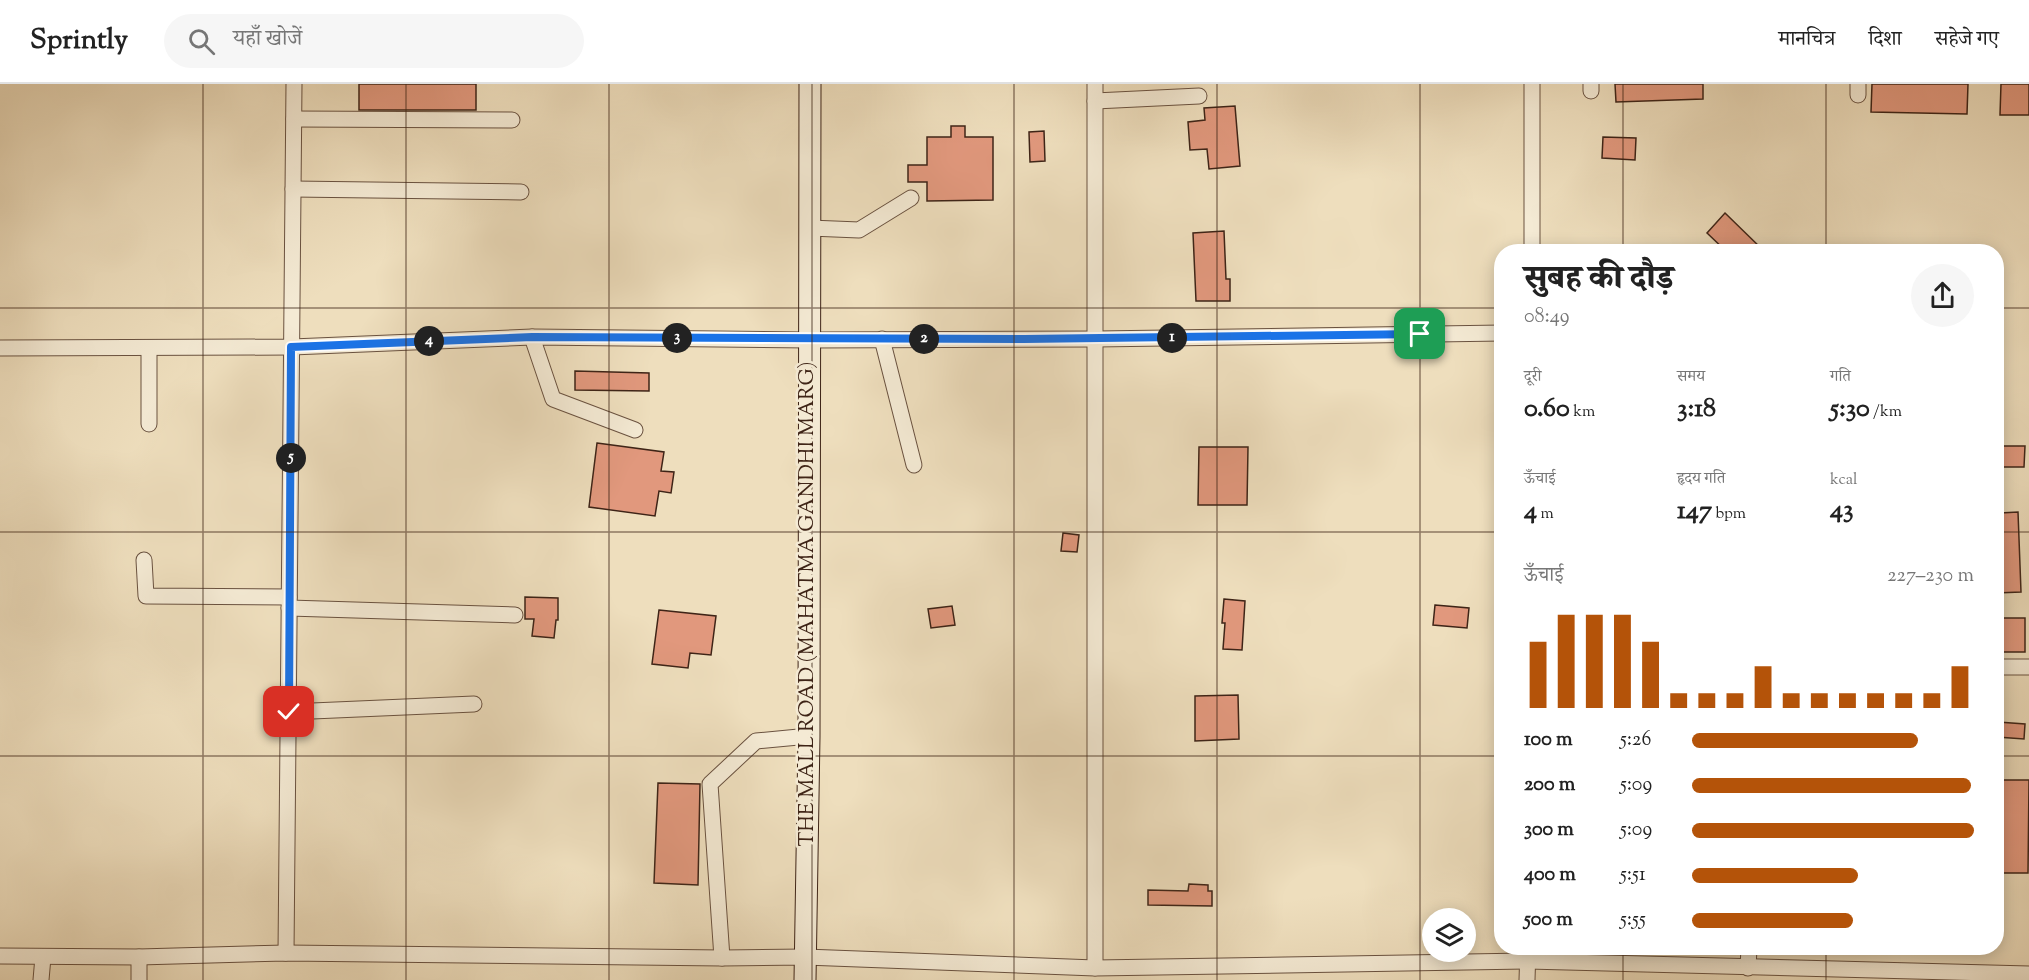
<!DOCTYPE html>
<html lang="hi">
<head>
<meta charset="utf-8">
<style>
  body { margin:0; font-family:"Sorts Mill Goudy","Noto Serif Devanagari",serif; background:#f6f6f6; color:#222; height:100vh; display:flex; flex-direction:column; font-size:22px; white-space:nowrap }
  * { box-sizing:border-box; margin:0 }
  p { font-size:20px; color:#767676 }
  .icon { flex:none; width:33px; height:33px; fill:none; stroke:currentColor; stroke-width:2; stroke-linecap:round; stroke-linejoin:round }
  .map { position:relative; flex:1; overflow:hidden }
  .drawer { position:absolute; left:1494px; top:160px; width:510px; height:711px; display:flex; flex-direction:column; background:#fff; border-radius:24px; box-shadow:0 3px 15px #0003 }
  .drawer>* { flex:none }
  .controls { position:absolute; left:1422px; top:824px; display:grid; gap:12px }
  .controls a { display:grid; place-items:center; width:54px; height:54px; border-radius:50%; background:#fff; box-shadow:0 3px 15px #0003; font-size:30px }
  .pin { position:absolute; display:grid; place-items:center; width:51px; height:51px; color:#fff; margin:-26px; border-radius:12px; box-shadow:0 3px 9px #0006 }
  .km { position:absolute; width:30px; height:30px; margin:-15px; border-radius:50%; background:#222; color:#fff; font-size:16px; line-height:30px; text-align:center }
  .round { display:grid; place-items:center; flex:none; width:63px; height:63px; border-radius:32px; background:#f6f6f6 }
  .summary { display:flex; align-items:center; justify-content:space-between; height:102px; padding:0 30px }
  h1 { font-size:33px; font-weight:800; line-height:45px }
  .figures { display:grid; grid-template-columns:repeat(3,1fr); gap:9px; height:102px; padding:6px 30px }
  .figures div { display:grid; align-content:center }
  .figures b { font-size:26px; font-weight:800 }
  .figures small { font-size:16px; font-weight:400 }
  .figures p { font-size:16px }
  .chart { height:168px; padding:12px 30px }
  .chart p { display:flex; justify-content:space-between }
  .chart svg { width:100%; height:108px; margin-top:6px; stroke:#b45309; stroke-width:6 }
  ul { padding:0 30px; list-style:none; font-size:20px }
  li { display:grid; grid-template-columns:96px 72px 1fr; align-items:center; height:45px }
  li i { height:15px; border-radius:8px; background:#b45309 }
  header { display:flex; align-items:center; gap:36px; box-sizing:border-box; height:84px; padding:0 30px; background:#fff; border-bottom:2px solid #e0e0e0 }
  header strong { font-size:28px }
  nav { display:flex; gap:33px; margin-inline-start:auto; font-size:21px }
  .search { width:420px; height:54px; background:#f6f6f6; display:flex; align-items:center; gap:15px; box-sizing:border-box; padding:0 21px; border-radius:33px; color:#767676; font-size:22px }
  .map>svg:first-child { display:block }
</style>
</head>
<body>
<header>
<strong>Sprintly</strong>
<div class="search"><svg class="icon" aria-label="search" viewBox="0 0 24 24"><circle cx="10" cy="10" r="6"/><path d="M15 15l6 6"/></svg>यहाँ खोजें</div>
<nav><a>मानचित्र</a><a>दिशा</a><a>सहेजे गए</a></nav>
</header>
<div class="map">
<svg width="2029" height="896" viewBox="0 0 2029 896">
  <rect width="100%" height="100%" fill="#eedebd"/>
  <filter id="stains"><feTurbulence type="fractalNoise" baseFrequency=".00333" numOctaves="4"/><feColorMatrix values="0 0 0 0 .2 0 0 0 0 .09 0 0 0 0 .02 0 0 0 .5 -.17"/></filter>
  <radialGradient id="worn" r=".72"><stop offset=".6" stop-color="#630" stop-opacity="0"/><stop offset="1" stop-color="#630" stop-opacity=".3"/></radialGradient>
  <!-- building -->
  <g fill="#e1987d" stroke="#3e2417" stroke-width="1.5">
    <rect x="359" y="0" width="117" height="26"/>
    <path d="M1615,0H1703V15L1616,18Z"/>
    <path d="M1872,0H1968L1967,30L1871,28Z"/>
    <path d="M2001,0H2029V31H2000Z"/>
    <path d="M1235,22L1240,82L1209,85L1207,65L1190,66L1188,38L1205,36L1204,24Z"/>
    <path d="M951,42H965V53H993V116L927,117V98H908V81H927V53H951Z"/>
    <path d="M1044,47L1045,77L1030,78L1029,48Z"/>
    <path d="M1603,53L1636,54L1635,76L1602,74Z"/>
    <path d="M1725,129L1765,168H1727L1707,149Z"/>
    <path d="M1224,147L1226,195H1230V217H1196L1193,149Z"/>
    <path d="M575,287L649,289V307L575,306Z"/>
    <path d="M597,359L664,368L661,387L674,388L671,409L659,407L655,432L589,423Z"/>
    <path d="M1996,362H2025L2024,383H1996Z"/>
    <path d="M1199,363H1248L1247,421H1198Z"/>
    <path d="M2018,428L2021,508L1996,509V480L2002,479L2000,429Z"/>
    <path d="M1063,449L1079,451L1077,468L1061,467Z"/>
    <path d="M525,513L558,514V536H556L554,554L532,552L534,535H525Z"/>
    <path d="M1224,515L1245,517L1242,566L1223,565L1225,539H1222Z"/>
    <path d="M1435,521L1469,524L1467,544L1433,541Z"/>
    <path d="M952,522L955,541L931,544L928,525Z"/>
    <path d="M659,526L716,532L711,571L690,569L688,584L652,580Z"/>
    <rect x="1996" y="534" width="29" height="34"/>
    <path d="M1238,611L1239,655L1195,657V612Z"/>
    <path d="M1998,638L2025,640L2024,655L1997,653Z"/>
    <path d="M1996,696H2029L2028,789H2002V768H1996Z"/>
    <path d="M658,699L700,700L698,801L654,799Z"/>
    <path d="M1189,800L1208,801V807H1212V822L1148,821V806L1188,807Z"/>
  </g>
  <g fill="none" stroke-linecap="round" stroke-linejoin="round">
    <defs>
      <g id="street">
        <path d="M1591,0V7"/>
        <path d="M1858,11V0"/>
        <path d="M1095,17L1199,12"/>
        <path d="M294,35L512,36"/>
        <path d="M293,105L521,108"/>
        <path d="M810,144L859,146L911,114"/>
        <path d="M1532,168V0"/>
        <path d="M532,253L553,315L635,346"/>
        <path d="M882,255L914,381"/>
        <path d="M0,264L292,263L532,253L810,256L1096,255L1502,249"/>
        <path d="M149,264V340"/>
        <path d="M144,476L146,512L289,513"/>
        <path d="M289,524L515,531"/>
        <path d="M1996,583H2029"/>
        <path d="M289,628L474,620"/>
        <path d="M286,869L294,0"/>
        <path d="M0,872L139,873L286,869L722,874L805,873L1095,884L1528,877L2029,890"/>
        <path d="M722,874L710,700L756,657L809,652"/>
        <path d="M1095,884V0"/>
        <path d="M1748,884L1749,864"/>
        <path d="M41,896L43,873"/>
        <path d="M139,896V873"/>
        <path d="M1527,896L1528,864"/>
      </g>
      <path id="secondary" d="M805,896L809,652L810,0"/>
    </defs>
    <!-- street casing -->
    <use href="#street" stroke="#6a5240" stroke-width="17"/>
    <!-- secondary casing -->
    <use href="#secondary" stroke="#3e2417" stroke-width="23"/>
    <!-- street -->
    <use href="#street" stroke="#f4ead4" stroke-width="15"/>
    <!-- secondary -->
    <use href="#secondary" stroke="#f4ead4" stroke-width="21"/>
  </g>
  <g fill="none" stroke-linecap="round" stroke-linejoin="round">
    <defs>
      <path id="route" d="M289,628L291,263L532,253L1024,255L1420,250"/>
    </defs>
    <!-- route casing -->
    <use href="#route" stroke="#fff" stroke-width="12"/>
    <!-- route -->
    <use href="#route" stroke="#1a73e8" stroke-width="8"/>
  </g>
  <!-- grid -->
  <path fill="none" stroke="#3e2417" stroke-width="1.5" stroke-opacity="0.55" d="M203,0V896M406,0V896M609,0V896M812,0V896M1014,0V896M1217,0V896M1420,0V896M1623,0V168M1826,0V168M0,224H1502M1996,224H2029M0,448H1502M1996,448H2029M0,672H1502M1996,672H2029M1623,864V896M1826,864V896"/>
  <g text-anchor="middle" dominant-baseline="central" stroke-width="5" stroke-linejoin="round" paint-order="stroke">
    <!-- street labels -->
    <g font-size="21" fill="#3e2417" stroke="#f4ead4">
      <text transform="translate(808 520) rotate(-90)">THE MALL ROAD (MAHATMA GANDHI MARG)</text>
    </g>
  </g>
  <rect width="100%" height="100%" filter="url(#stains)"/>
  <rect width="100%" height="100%" fill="url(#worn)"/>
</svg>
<div class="controls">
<a><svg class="icon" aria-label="layers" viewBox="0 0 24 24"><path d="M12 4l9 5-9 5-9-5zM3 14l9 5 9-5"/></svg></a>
</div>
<div class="pin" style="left:1420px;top:250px;background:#1e9e55"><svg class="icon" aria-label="arrive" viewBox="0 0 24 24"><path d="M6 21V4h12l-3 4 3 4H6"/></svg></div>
<div class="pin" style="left:289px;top:628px;background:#d93025"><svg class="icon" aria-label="check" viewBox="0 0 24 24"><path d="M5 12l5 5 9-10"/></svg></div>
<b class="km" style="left:1172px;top:254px">1</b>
<b class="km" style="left:924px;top:255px">2</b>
<b class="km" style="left:677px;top:254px">3</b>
<b class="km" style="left:429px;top:257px">4</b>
<b class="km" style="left:291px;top:374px">5</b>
<section class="drawer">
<div class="summary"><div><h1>सुबह की दौड़</h1><p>08:49</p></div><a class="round"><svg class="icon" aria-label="share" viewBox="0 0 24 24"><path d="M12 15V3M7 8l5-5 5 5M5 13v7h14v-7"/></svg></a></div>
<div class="figures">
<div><p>दूरी</p><b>0.60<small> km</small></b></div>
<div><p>समय</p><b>3:18</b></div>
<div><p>गति</p><b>5:30<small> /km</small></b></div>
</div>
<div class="figures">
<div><p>ऊँचाई</p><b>4<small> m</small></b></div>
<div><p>हृदय गति</p><b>147<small> bpm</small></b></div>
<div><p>kcal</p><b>43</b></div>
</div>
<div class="chart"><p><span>ऊँचाई</span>227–230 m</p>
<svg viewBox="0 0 160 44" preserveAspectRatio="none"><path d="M5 44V17M15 44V6M25 44V6M35 44V6M45 44V17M55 44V38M65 44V38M75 44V38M85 44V27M95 44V38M105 44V38M115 44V38M125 44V38M135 44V38M145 44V38M155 44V27"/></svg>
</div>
<ul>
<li><b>100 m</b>5:26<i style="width:80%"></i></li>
<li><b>200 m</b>5:09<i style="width:99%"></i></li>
<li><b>300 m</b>5:09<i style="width:100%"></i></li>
<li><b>400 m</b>5:51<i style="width:59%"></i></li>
<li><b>500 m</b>5:55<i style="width:57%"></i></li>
</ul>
</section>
</div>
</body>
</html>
